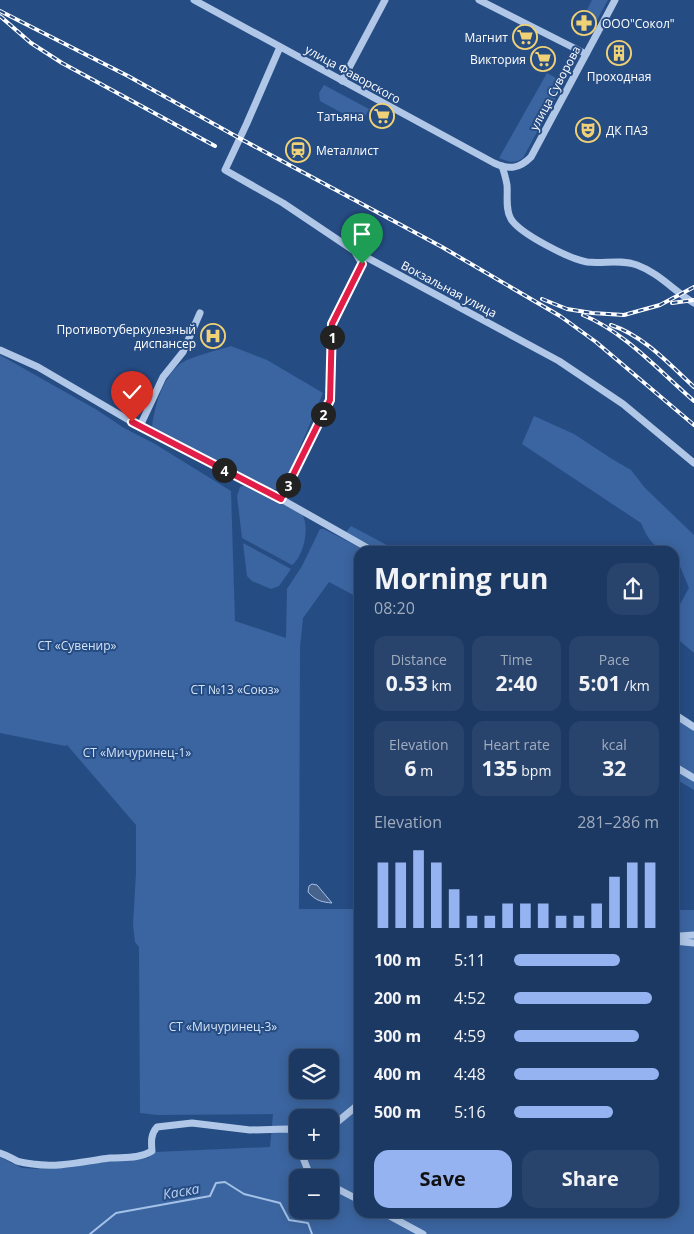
<!DOCTYPE html>
<html lang="en">
<head>
<meta charset="utf-8">
<style>
  body { margin:0; font-family:"Open Sans",sans-serif; background:#29446c; color:#f1f3f6; height:100vh; display:flex; flex-direction:column; font-size:19px; white-space:nowrap }
  * { box-sizing:border-box; margin:0 }
  p { font-size:16px; color:#a0acbe }
  .icon { flex:none; width:28px; height:28px; fill:none; stroke:currentColor; stroke-width:2; stroke-linecap:round; stroke-linejoin:round }
  .map { position:relative; flex:1; overflow:hidden }
  .details { position:absolute; left:354px; top:546px; width:325px; height:672px; display:flex; flex-direction:column; background:#1c3963; border-radius:15px; box-shadow:0 2px 12px #0003,0 0 0 1px #3a5378 }
  .details>* { flex:none }
  .controls { position:absolute; left:289px; top:1049px; display:grid; gap:10px }
  .controls a { display:grid; place-items:center; width:50px; height:50px; border-radius:10px; background:#1c3963; box-shadow:0 2px 12px #0003,0 0 0 1px #3a5378; font-size:25px }
  .pin { position:absolute; display:grid; place-items:center; width:42px; height:42px; color:#fff; margin:-51px -21px; border-radius:50% 50% 50% 0; rotate:-45deg; box-shadow:0 0 5px #0007 }
  .pin .icon { rotate:45deg }
  .km { position:absolute; width:25px; height:25px; margin:-12px; border-radius:50%; background:#222; color:#fff; font-size:14px; line-height:25px; text-align:center }
  .round { display:grid; place-items:center; flex:none; width:52px; height:52px; border-radius:15px; background:#29446c }
  .overview { display:flex; align-items:center; justify-content:space-between; height:85px; padding:0 20px }
  h1 { font-size:28px; font-weight:700; line-height:38px }
  .figures { display:grid; grid-template-columns:repeat(3,1fr); gap:8px; height:85px; padding:5px 20px }
  .figures div { display:grid; align-content:center; border-radius:12px; background:#29446c; text-align:center }
  .figures b { font-size:21px; font-weight:700 }
  .figures small { font-size:14px; font-weight:400 }
  .figures p { font-size:14px }
  .chart { height:140px; padding:10px 20px }
  .chart p { display:flex; justify-content:space-between }
  .chart svg { width:100%; height:90px; margin-top:5px; stroke:#95b2f1; stroke-width:6 }
  .cta { display:flex; gap:10px; margin-top:auto; padding:10px 20px }
  .cta a { flex:1; height:58px; border-radius:15px; background:#95b2f1; color:#111; font-size:20px; font-weight:700; line-height:58px; text-align:center }
  .cta a+a { background:#29446c; color:#f1f3f6 }
  ul { padding:0 20px; list-style:none; font-size:16px }
  li { display:grid; grid-template-columns:80px 60px 1fr; align-items:center; height:38px }
  li i { height:12px; border-radius:6px; background:#95b2f1 }
  .map>svg:first-child { display:block }
</style>
</head>
<body>
<div class="map">
<svg width="694" height="1234" viewBox="0 0 694 1234">
  <rect width="100%" height="100%" fill="#264c84"/>
  <!-- green -->
  <g fill="#3b65a0" fill-rule="evenodd">
    <path d="M592,0H608L595,24L583,18Z"/>
    <path d="M573,65L523,158C514,164 509,162 499,158L547,73L563,82Z"/>
    <path d="M324,85L369,109C366,115 363,121 355,120L320,101L319,93Z"/>
    <path d="M231,346L267,360L323,393L285,483L278,489H270L152,427C155,405 162,379 180,364C189,357 219,350 231,346Z"/>
    <path d="M0,355L97,410L124,428L155,444L231,491L235,621L286,638L287,589L302,566L320,529H324L366,551H359V598L329,582L303,618L300,647L299,909H359V1214H674V910H694V1234H0V1157L22,1168L41,1169L71,1167L117,1160H137L148,1158L155,1152L270,1147L273,1114L158,1115L140,1113L139,947L135,942L133,925L136,873V825L67,745L65,746L0,733ZM298,1058H330V1090H298ZM298,1118H330V1150H298ZM298,1178H330V1210H298Z"/>
    <path d="M534,416L574,434L612,459L631,470L645,488L694,535V653L674,636V615L689,588L679,564L674,559V551C654,551 648,539 641,523L522,444Z"/>
    <path d="M245,485L302,514C310,527 304,556 292,565L242,538L237,496L240,487Z"/>
    <path d="M351,526L398,551H381L346,532Z"/>
    <path d="M243,543L291,569L279,586L271,589L252,581L247,576Z"/>
    <path d="M674,712L694,725V790L674,778Z"/>
  </g>
  <!-- water -->
  <path fill="#48638b" stroke="#a4c1e8" d="M312,884L317,885L332,903C322,902 316,901 308,892L309,886Z"/>
  <g fill="none" stroke-linecap="round" stroke-linejoin="round">
    <!-- stream -->
    <path stroke="#a4c1e8" stroke-width="2" d="M90,1234L116,1213L210,1196L216,1183L225,1182L244,1194L280,1203L289,1220L308,1223L312,1234"/>
    <!-- minor -->
    <g stroke="#b0c7e7" stroke-width="7">
      <path d="M194,0L494,163C509,170 519,169 531,157L615,0"/>
      <path d="M479,0L586,54"/>
      <path d="M280,47L247,123L225,170L283,203L353,250L559,361L623,404L694,463"/>
      <path d="M342,81L385,0"/>
      <path d="M502,166C504,172 506,179 507,185C508,196 505,209 511,219C520,234 570,259 587,262C604,264 620,259 637,265C659,273 674,291 694,303"/>
      <path d="M0,350L38,367L132,422L281,499L373,551"/>
      <path d="M140,426L163,377L183,352L200,313"/>
      <path d="M281,499L331,400L333,324L362,264L355,252"/>
      <path d="M674,714L694,727"/>
      <path d="M674,766L694,778"/>
      <path d="M674,938L680,936L694,935"/>
      <path d="M674,941L694,943"/>
      <path d="M330,1128L359,1104"/>
      <path d="M300,1150L309,1173L317,1178"/>
      <path d="M0,1153C7,1155 11,1158 17,1161C22,1163 28,1163 33,1164C58,1168 85,1161 110,1158C125,1157 139,1159 152,1151C151,1141 151,1134 157,1127L192,1123L250,1130L287,1129L298,1133"/>
      <path d="M330,1185L359,1200"/>
      <path d="M386,1214L423,1234"/>
    </g>
    <defs>
      <g id="rail">
        <path d="M0,11L128,76L239,138L442,247L560,316L596,342L694,425"/>
        <path d="M0,16L31,43L62,63L215,146"/>
        <path d="M542,299L567,309L592,313L624,315L660,305L694,287"/>
        <path d="M672,303L694,300"/>
        <path d="M583,315C626,333 659,371 694,401"/>
        <path d="M611,325C644,336 669,364 694,387"/>
      </g>
    </defs>
    <!-- rail casing -->
    <use href="#rail" stroke="#fff" stroke-width="4"/>
    <!-- rail -->
    <use href="#rail" stroke="#264c84" stroke-width="2" stroke-dasharray="5.5" stroke-linecap="butt"/>
  </g>
  <g fill="none" stroke-linecap="round" stroke-linejoin="round">
    <defs>
      <path id="route" d="M132,422L281,499L330,400L332,324L362,264"/>
    </defs>
    <!-- route casing -->
    <use href="#route" stroke="#fff" stroke-width="10"/>
    <!-- route -->
    <use href="#route" stroke="#e11d48" stroke-width="6"/>
  </g>
  <!-- icons -->
  <defs>
    <symbol id="pharmacy-ring" viewBox="-11 -11 22 22"><circle r="9.5" fill="#264c84" stroke="#f0d175" stroke-width="1.5"/><path d="M-2-6h4v4h4v4h-4v4h-4v-4h-4v-4h4Z" fill="#f0d175"/></symbol>
    <symbol id="supermarket-ring" viewBox="-11 -11 22 22"><circle r="9.5" fill="#264c84" stroke="#f0d175" stroke-width="1.5"/><path d="M-6-5.5h2.5l.6 2H6L4.5 2H-2.5L-4.4-4H-6ZM-1.5 3.2a1.3 1.3 0 1 0 .1 0ZM3 3.2a1.3 1.3 0 1 0 .1 0Z" fill="#f0d175"/></symbol>
    <symbol id="building-ring" viewBox="-11 -11 22 22"><circle r="9.5" fill="#264c84" stroke="#f0d175" stroke-width="1.5"/><path d="M-4-6H4V6H1V3H-1V6H-4ZM-2.5-4.3h1.7v1.8h-1.7ZM.8-4.3h1.7v1.8H.8ZM-2.5-1h1.7V.8h-1.7ZM.8-1h1.7V.8H.8Z" fill="#f0d175"/></symbol>
    <symbol id="theatre-ring" viewBox="-11 -11 22 22"><circle r="9.5" fill="#264c84" stroke="#f0d175" stroke-width="1.5"/><path d="M-5-5.5Q0-4 5-5.5V0Q5 5 0 6Q-5 5-5 0ZM-3.3-2.5H-1v1.5H-3.3ZM1-2.5H3.3v1.5H1ZM-2.8 1Q0 5.5 2.8 1Z" fill="#f0d175"/></symbol>
    <symbol id="station-ring" viewBox="-11 -11 22 22"><circle r="9.5" fill="#264c84" stroke="#f0d175" stroke-width="1.5"/><path d="M-3-6H3Q5-6 5-4V2Q5 4 3 4L4.5 6H3L1.5 4h-3L-3 6H-4.5L-3 4Q-5 4-5 2V-4Q-5-6-3-6ZM-3.5-4v3h7v-3ZM-3.5 1v1.5H-2V1ZM2 1v1.5H3.5V1Z" fill="#f0d175"/></symbol>
    <symbol id="hospital-ring" viewBox="-11 -11 22 22"><circle r="9.5" fill="#264c84" stroke="#f0d175" stroke-width="1.5"/><path d="M-5-5h3v3.5h4V-5h3V5h-3V1.5h-4V5h-3Z" fill="#f0d175"/></symbol>
  </defs>
  <g fill-rule="evenodd">
    <use href="#pharmacy-ring" x="570" y="9" width="28" height="28"/>
    <use href="#supermarket-ring" x="511" y="23" width="28" height="28"/>
    <use href="#building-ring" x="605" y="39" width="28" height="28"/>
    <use href="#supermarket-ring" x="529" y="45" width="28" height="28"/>
    <use href="#supermarket-ring" x="368" y="102" width="28" height="28"/>
    <use href="#theatre-ring" x="574" y="116" width="28" height="28"/>
    <use href="#station-ring" x="284" y="136" width="28" height="28"/>
    <use href="#hospital-ring" x="199" y="322" width="28" height="28"/>
  </g>
  <g text-anchor="middle" dominant-baseline="central" stroke-width="4" stroke-linejoin="round" paint-order="stroke">
    <!-- poi labels -->
    <g font-size="12" fill="#fff" stroke="#264c84" text-anchor="end">
      <text x="602" y="23" text-anchor="start">ООО"Сокол"</text>
      <text x="508" y="37">Магнит</text>
      <text x="526" y="59">Виктория</text>
      <text x="619" y="76" text-anchor="middle">Проходная</text>
      <text x="364" y="116">Татьяна</text>
      <text x="606" y="130" text-anchor="start">ДК ПАЗ</text>
      <text x="316" y="150" text-anchor="start">Металлист</text>
      <text x="196" y="329">Противотуберкулезный<tspan x="196" dy="14">диспансер</tspan></text>
    </g>
    <!-- street labels -->
    <g font-size="12" fill="#fff" stroke="#264c84">
      <text transform="translate(353 74) rotate(29)">улица Фаворского</text>
      <text transform="translate(555 88) rotate(-62)">улица Суворова</text>
      <text transform="translate(449 289) rotate(28)">Вокзальная улица</text>
    </g>
    <!-- park labels -->
    <g font-size="12" fill="#d3e2f6" stroke="#264c84">
      <text x="77" y="645">СТ «Сувенир»</text>
      <text x="235" y="689">СТ №13 «Союз»</text>
      <text x="137" y="752">СТ «Мичуринец-1»</text>
      <text x="223" y="1026">СТ «Мичуринец-3»</text>
    </g>
    <!-- water labels -->
    <g font-size="14" font-style="italic" fill="#bbd1ef" stroke="#264c84">
      <text transform="translate(181 1191) rotate(-10)">Каска</text>
    </g>
  </g>
</svg>
<div class="controls">
<a><svg class="icon" aria-label="layers" viewBox="0 0 24 24"><path d="M12 4l9 5-9 5-9-5zM3 14l9 5 9-5"/></svg></a>
<a>+</a>
<a>−</a>
</div>
<div class="pin" style="left:362px;top:264px;background:#1e9e55"><svg class="icon" aria-label="arrive" viewBox="0 0 24 24"><path d="M6 21V4h12l-3 4 3 4H6"/></svg></div>
<div class="pin" style="left:132px;top:422px;background:#d93025"><svg class="icon" aria-label="check" viewBox="0 0 24 24"><path d="M5 12l5 5 9-10"/></svg></div>
<b class="km" style="left:332px;top:337px">1</b>
<b class="km" style="left:323px;top:414px">2</b>
<b class="km" style="left:288px;top:485px">3</b>
<b class="km" style="left:224px;top:470px">4</b>
<section class="details">
<div class="overview"><div><h1>Morning run</h1><p>08:20</p></div><a class="round"><svg class="icon" aria-label="share" viewBox="0 0 24 24"><path d="M12 15V3M7 8l5-5 5 5M5 13v7h14v-7"/></svg></a></div>
<div class="figures">
<div><p>Distance</p><b>0.53<small> km</small></b></div>
<div><p>Time</p><b>2:40</b></div>
<div><p>Pace</p><b>5:01<small> /km</small></b></div>
</div>
<div class="figures">
<div><p>Elevation</p><b>6<small> m</small></b></div>
<div><p>Heart rate</p><b>135<small> bpm</small></b></div>
<div><p>kcal</p><b>32</b></div>
</div>
<div class="chart"><p><span>Elevation</span>281–286 m</p>
<svg viewBox="0 0 160 44" preserveAspectRatio="none"><path d="M5 44V12M15 44V12M25 44V6M35 44V12M45 44V25M55 44V38M65 44V38M75 44V32M85 44V32M95 44V32M105 44V38M115 44V38M125 44V32M135 44V19M145 44V12M155 44V12"/></svg>
</div>
<ul>
<li><b>100 m</b>5:11<i style="width:73%"></i></li>
<li><b>200 m</b>4:52<i style="width:95%"></i></li>
<li><b>300 m</b>4:59<i style="width:86%"></i></li>
<li><b>400 m</b>4:48<i style="width:100%"></i></li>
<li><b>500 m</b>5:16<i style="width:68%"></i></li>
</ul>
<div class="cta"><a>Save</a><a>Share</a></div>
</section>
</div>
</body>
</html>
